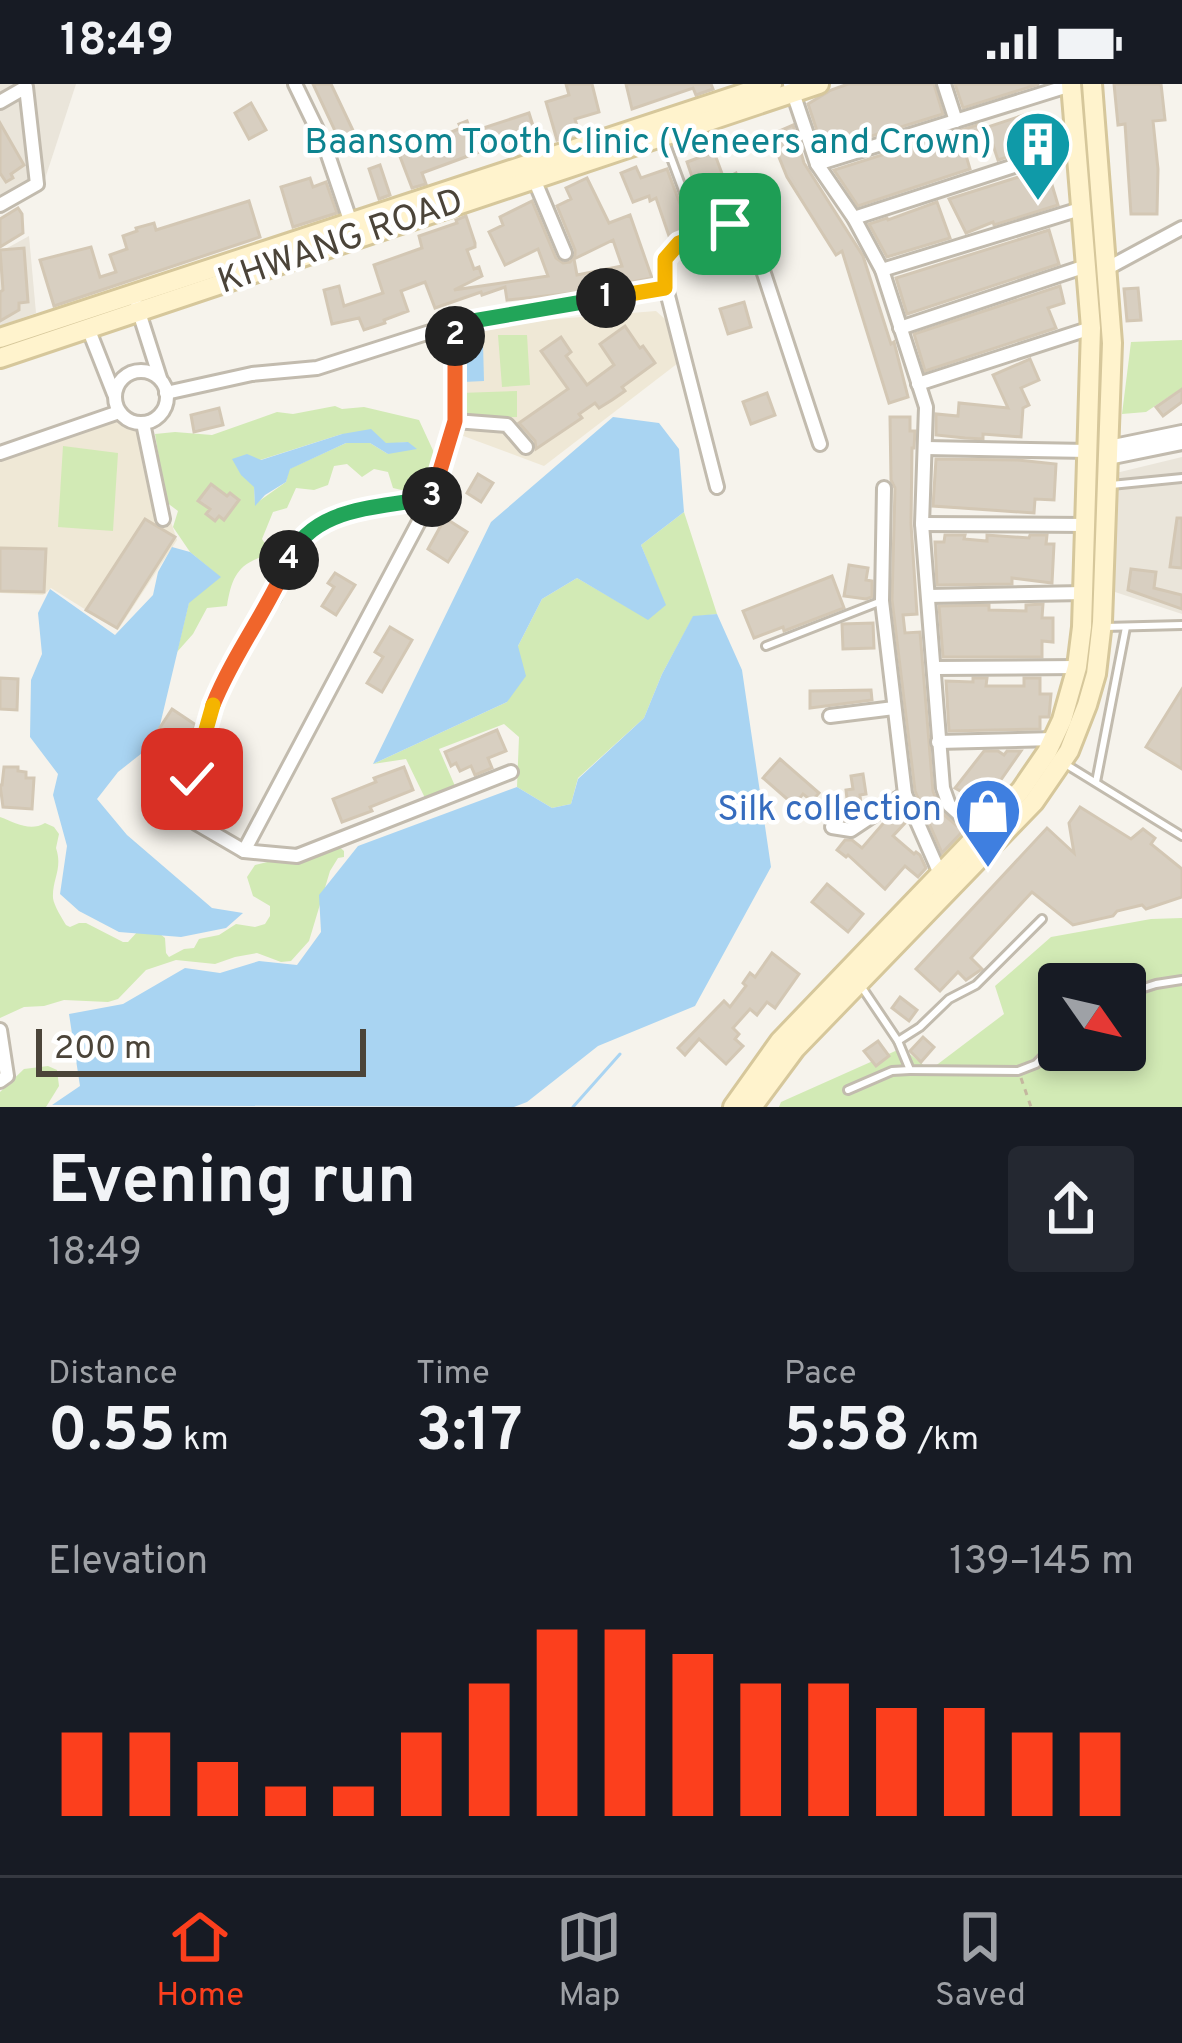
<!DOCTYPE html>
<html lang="en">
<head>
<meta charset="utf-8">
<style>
  body { margin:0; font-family:Overpass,sans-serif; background:#242831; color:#f1f3f6; height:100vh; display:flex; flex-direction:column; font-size:45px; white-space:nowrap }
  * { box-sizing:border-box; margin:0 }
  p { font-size:39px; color:#9ea1a6 }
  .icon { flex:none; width:66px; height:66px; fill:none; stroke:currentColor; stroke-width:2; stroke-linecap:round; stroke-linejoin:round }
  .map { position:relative; height:1023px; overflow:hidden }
  .side { display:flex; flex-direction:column; background:#171b24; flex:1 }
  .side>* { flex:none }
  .needle { width:78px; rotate:124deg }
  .buttons { position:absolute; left:1038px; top:879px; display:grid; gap:24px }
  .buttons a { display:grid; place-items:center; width:108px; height:108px; border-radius:12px; background:#171b24; box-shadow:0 6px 18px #0003; font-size:60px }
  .scale { position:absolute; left:36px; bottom:30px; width:330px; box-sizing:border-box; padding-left:12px; border:6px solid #4b4439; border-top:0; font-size:33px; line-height:42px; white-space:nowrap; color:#4b4439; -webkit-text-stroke:9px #fff; paint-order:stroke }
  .pin { position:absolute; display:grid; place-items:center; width:102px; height:102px; color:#fff; margin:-51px; border-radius:24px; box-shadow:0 6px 18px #0006 }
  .km { position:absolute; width:60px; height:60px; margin:-30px; border-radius:50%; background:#222; color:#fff; font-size:33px; line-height:60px; text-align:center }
  .round { display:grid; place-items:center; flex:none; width:126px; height:126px; border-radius:12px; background:#242831 }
  .summary { display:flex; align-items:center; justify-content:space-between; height:204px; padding:0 48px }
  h1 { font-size:66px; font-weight:700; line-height:90px }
  .figures { display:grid; grid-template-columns:repeat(3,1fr); gap:18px; height:204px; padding:12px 48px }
  .figures div { display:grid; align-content:center }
  .figures b { font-size:60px; font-weight:700 }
  .figures small { font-size:33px; font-weight:400 }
  .figures p { font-size:33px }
  .chart { height:336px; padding:24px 48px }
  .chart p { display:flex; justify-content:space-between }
  .chart svg { width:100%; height:216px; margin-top:12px; stroke:#fc3f1d; stroke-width:6 }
  .status { display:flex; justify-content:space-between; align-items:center; height:84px; padding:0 60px; background:#171b24; direction:ltr }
  .status svg { height:33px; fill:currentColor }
  .tab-bar { display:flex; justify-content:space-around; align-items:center; height:168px; border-top:3px solid #363941; background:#171b24; font-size:33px; color:#9ea1a6 }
  .tab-bar a { display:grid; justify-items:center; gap:6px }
  .tab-bar .current { color:#fc3f1d }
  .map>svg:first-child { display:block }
</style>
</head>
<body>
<div class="status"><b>18:49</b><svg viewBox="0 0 49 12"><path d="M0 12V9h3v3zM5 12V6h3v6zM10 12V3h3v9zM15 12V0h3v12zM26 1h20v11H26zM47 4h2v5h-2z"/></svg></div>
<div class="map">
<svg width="1182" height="1023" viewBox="0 0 1182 1023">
  <rect width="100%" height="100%" fill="#f6f3ec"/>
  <!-- residential -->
  <g fill="#eae5da">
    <path d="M0,0H76L42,104L0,127Z"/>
    <path d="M29,152L36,229L0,242V168Z"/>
    <path d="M1182,373V530L1115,508L1116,389Z"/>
  </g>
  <!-- education -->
  <g fill="#efe8d6">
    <path d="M656,227L665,235L682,276L544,382L458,350L457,270L462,247L519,238Z"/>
    <path d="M118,333L127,342L140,345L177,456L118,546L51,504L43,511L0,509V372Z"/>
  </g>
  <!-- green -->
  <g fill="#d2eab5" fill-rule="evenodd">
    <path d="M498,251H527L530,301L502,303Z"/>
    <path d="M1182,256V304L1146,328L1122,330L1131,258Z"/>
    <path d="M517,307V333L462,335L460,309Z"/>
    <path d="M335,322L342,325L364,323L419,336L437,375L424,402L410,408L393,404L388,388L374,385L362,393L347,380L334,382L328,401L314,406L296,404L287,424L273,428L262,455L272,470C239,478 232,491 227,522L207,524L193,550L177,568L189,518L220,493L190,468L173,443L178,427L166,418L155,350L175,348L212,351L277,328L293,330ZM342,350L386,360L408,358L388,370L370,359H346L289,385L286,398L255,420L254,403L260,376Z"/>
    <path d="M63,362L118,369L113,447L58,443Z"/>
    <path d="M684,428L717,530L693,533L662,590L644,634L578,694L571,720L552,724L517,703L519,653L504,640L439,665L455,702L425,714L406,675L373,680L507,618L518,562L542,515L577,494L648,535L665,521L641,461Z"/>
    <path d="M0,733C16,739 30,748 45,739L54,743L59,750L56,764C63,785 52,795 53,814C54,822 62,834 66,841L70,843L79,839H86L123,858H128L139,846L154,845L165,854L166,869L169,873L184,865L194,864L199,855L219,851L236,840L255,843L265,840L270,832V822L253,812L247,793L255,781L337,761L344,767V773L338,774L330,787L309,857L291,877L281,878L257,869L235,873L215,880L176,876L146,886L118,915L108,918L64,916L44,922L24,923L0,934Z"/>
    <path d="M1182,834V1023H779L781,1018L902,964L930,986L1004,930L995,902L1051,853L1151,835ZM1059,900H1125V966H1059Z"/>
    <path d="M48,982L57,986L59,1002L46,1023H0V1008L24,985Z"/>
  </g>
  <!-- water -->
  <g fill="#a9d4f2">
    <path d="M483,259L484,297L463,298L462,260Z"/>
    <path d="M613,333L659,339L679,365L684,428L641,461L666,521L648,536L577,494L542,515L518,562L526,592L507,618L373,680L491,438Z"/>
    <path d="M371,345L386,359L408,358L417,365L388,370L370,359H346L290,385L286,398L265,411L255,422L254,403L241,391L232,375L247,370L261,376L342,350Z"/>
    <path d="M172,463L190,468L221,493L189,519L156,658L118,688L97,715L127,751L212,824L243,829L226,844L181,853L119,848L79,827L60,810L67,762L53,711L58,690L30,653L31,596L42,570L38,529L50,505L115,551L153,511L158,488Z"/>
    <path d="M717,530L742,586L771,783L695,922L598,962L527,1018L514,1023L52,1021L80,1002L69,930L123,920L185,884L220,889L259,877L297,881L321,848L319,811L358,762L517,703L552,724L571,720L578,695L644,634L662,590L693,532Z"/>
  </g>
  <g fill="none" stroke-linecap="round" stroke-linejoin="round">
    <!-- stream -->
    <path stroke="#a9d4f2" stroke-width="3" d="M573,1023L620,970"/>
  </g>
  <!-- building -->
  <g fill="#d8cfc1" stroke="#d3c7b4" stroke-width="3" fill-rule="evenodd">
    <path d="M313,0H331L359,59L344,66Z"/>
    <path d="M566,0H592L599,28L575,35L579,49L557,56L546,18L569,11Z"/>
    <path d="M626,0H711L713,5L696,11L693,4L632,25Z"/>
    <path d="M848,0H934L943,30L833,64L828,50L819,53L808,20L831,6Z"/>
    <path d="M955,0H1039L963,24Z"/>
    <path d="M1114,0H1161L1165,36L1153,37L1158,85L1157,130H1131L1125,40L1118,41Z"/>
    <path d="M251,19L266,46L249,55L235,29Z"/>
    <path d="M529,29L536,51L490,66V64L422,89L426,100L412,104L399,70L461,44L459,40L467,37L471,48Z"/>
    <path d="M1030,29L1036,48L1042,46L1047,60L998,76L992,58L965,68L970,85L858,122L834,86L980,40L982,45Z"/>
    <path d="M0,39L24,81L11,90L13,94L6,98L0,89Z"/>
    <path d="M793,41L804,79L863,172L891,260L894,258L908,313L889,319L842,167L836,171L787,93L770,51Z"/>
    <path d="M714,68L724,95L736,89L743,105L765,96L770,108L707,137L687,78Z"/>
    <path d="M380,81L390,111L379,115L369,85Z"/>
    <path d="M636,83L641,94L667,85L689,144L669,152L656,114L650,117L649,112L633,118L621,89Z"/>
    <path d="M1047,84L1058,121L994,141L993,138L966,149L949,115Z"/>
    <path d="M310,94L313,103L326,98L337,129L293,143L281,103Z"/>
    <path d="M587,94L609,139L630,131L652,194L582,208L507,216L505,203L482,211L481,208L435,224L425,198L401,207L408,227L384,236L385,239L364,246L359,234L332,240L324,206L339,202L344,222L383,209L374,181L422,164L419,152L457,139L456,136L466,132L475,159V163L467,166L474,185L479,183L482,192L454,206L548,192L538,165L505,181L489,148L503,141L500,133L532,117L556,174L563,179L570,178L575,171V166L557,122L571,115L566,104ZM613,156L622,182L577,191L574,175Z"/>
    <path d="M249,117L260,153L54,222L40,176L91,163L100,193L116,188L110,171L127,165L123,152L137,147L136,144L154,139L156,146Z"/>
    <path d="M937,118L950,154L887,173L869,140L887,134L888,136Z"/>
    <path d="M18,124L22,130L23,149L0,163V135Z"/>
    <path d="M1049,146L1059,180L907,230L896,194Z"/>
    <path d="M24,164L28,218L19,219V226L0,237V208L3,206L0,166Z"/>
    <path d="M1060,202L1064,219L1048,224L1056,244L925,287L914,250Z"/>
    <path d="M1138,204L1141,236L1127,237L1124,205Z"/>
    <path d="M744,218L751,243L728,250L720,225Z"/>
    <path d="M625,242L640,264L643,262L655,279L622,303L625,307L612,316L599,324L595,319L579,330L582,334L536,365L535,357L519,339L568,305L541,267L561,253L571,268L566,272L587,301L614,281L600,260Z"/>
    <path d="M1030,275L1039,296L1021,304L1029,321L1023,324L1021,353L983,350V355L965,354L936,351V330L958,332L959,319L1008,324L993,291Z"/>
    <path d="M1182,305V318L1163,332L1156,323Z"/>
    <path d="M767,309L775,331L751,340L743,318Z"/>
    <path d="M219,324L223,341L194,348L191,331Z"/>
    <path d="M890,333H910V347H915L914,364H912L911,440L917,530L903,531L905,549L920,548L933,707L941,728L963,747L942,769L915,707L892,516L895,404L891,396Z"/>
    <path d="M936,375L1018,376L1056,380L1054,416L1035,415L1034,429L933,422Z"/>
    <path d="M478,390L493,399L481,418L467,409Z"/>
    <path d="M211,400L227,412L230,409L239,416L224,436L219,432L215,437L206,430L210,425L198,417Z"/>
    <path d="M445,434L467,448L448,478L428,465Z"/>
    <path d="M1177,434H1182V484L1170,483Z"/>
    <path d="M145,435L175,453L117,544L86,526Z"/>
    <path d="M945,451H965L964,455L987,457V451L1029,454L1030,451H1047L1046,460H1054L1052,499L1012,494V500L937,501L935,458H944Z"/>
    <path d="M0,464L46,465L44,508L0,507Z"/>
    <path d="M849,481L868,484L866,496L872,497V513L866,515L844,512Z"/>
    <path d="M1131,485L1156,488L1154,504L1182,511V525L1128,506Z"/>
    <path d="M335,489L355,501L336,531L322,522L334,503L328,499Z"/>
    <path d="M832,492L844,524L784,547L783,543L754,554L743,527Z"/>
    <path d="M1043,520L1042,534H1053V558L1042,557V573H943L939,522L989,521V526L1026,527V521Z"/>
    <path d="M873,539L874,564L843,565L842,540Z"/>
    <path d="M390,543L412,556L382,608L367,599L383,573L375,568Z"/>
    <path d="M0,594L18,595L17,626L0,625Z"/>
    <path d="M973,594H987L986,602H1024V594H1040V610H1051L1049,633H1040V645L949,647L946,597L973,598Z"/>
    <path d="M1182,605V685L1146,663Z"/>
    <path d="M871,606L872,616L810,624V607Z"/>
    <path d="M172,625L196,641L186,661L159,645Z"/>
    <path d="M497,646L506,667L488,674L492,684L475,691L471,682L460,687L456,679L451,682L445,668Z"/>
    <path d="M984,667H998L1004,671L1007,667H1021L982,723L973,717L967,724L958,715L962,708L955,704Z"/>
    <path d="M780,675L819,709L812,717L803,710L794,721L763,694Z"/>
    <path d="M4,683H18V687L26,688V694H34L32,725L3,723L0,701H2Z"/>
    <path d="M404,683L413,706L370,723L372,727L342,738L333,715L376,698L374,694Z"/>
    <path d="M863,690L866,710L860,711L861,722L848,724L846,706L853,705L851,692Z"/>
    <path d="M1080,723L1131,755L1143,745L1155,754L1151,760L1182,785V813L1146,825L1142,821L1117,827L1113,832L1073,841L1032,808L971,874L982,885L966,896L958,888L940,907L916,885L1047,744L1074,769L1069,739Z"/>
    <path d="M900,726L906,738L893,752L914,770L916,768L920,771L926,784L918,793L905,782L885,805L848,771L846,773L837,766L845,756H852L862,764L887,735Z"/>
    <path d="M827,800L863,830L848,848L812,818Z"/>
    <path d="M772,869L799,890L775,924L767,918L757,931L750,925L733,944L739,950L735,955L743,962L726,980L699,955L685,971L678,964L724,917L730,923L746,902L743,899L750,889L755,893Z"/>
    <path d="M900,913L917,926L909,937L892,924Z"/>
    <path d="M923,953L934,963L921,978L910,967Z"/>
    <path d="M878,957L889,972L876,982L864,967Z"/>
  </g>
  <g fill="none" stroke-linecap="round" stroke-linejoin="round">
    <defs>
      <g id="lane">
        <path d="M664,55L691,128"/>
        <path d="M1111,401L1182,394"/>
        <path d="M1105,543L1182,541"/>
        <path d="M766,562L879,518"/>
        <path d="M1062,678L1182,752"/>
        <path d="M1096,698L1126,543"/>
        <path d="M861,902L898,957L910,986L1018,987L1036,980L1059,956"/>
        <path d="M1125,910L1156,900L1182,896"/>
        <path d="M898,957L920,943L949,915L976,901L1042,835"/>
        <path d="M848,1006L892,987L910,986"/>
      </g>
      <g id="street">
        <path d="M295,0L325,62L351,139"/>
        <path d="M790,0L817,80L854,134L882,186L926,323L922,440L943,704L949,721L981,750"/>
        <path d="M944,0L956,37"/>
        <path d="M0,18L26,3L37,100L0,121"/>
        <path d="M817,80L1071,1"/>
        <path d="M534,95L565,169"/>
        <path d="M854,134L1076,62"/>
        <path d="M1106,185L1182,144"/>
        <path d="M882,186L1080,125"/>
        <path d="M137,222L160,294"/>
        <path d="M88,244L114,310"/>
        <path d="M900,244L1086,182"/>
        <circle cx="141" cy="313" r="26"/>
        <path d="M918,300L1091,244"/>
        <path d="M166,309L252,290L317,284L455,240L666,204"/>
        <path d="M455,337L507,341L526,363"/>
        <path d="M143,339L163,435"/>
        <path d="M1109,363L1182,348"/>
        <path d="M926,364L1089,367"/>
        <path d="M0,369L119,328"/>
        <path d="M1108,374L1182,359"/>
        <path d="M717,403L666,204L665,175L678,159L730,140L753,156L820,360"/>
        <path d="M884,404L882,517L905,710L941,792"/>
        <path d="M431,415L373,422L326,437L296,460L274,513L229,581L211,627L187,711L196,739L244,767L297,772L511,688"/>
        <path d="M922,440L1087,441"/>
        <path d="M928,512L1084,509"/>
        <path d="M935,584L1077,583"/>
        <path d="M830,632L894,624"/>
        <path d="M938,658L1054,655"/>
        <path d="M832,743L851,746L905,710"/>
        <path d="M244,767L431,415L455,337V240"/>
        <path d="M0,946L7,992L0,997"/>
      </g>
      <g id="secondary">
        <path d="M0,254L772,0"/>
        <path d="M0,274L819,0"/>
        <path d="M733,1023L780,957L1021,706L1047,668L1062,636L1077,583L1082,543L1091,244L1071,0"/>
        <path d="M752,1023L795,965L1034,718L1069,667L1087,621L1096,590L1102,538L1112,259L1092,0"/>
      </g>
    </defs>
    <!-- lane casing -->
    <use href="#lane" stroke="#c2bbae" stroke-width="12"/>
    <!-- street casing -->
    <use href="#street" stroke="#c2bbae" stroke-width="18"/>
    <!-- secondary casing -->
    <use href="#secondary" stroke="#d6c79b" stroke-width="24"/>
    <!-- path -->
    <path stroke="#c4b79f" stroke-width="3" stroke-dasharray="6 6" stroke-linecap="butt" d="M1021,994L1031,1023"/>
    <!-- lane -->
    <use href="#lane" stroke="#fff" stroke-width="6"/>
    <!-- street -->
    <use href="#street" stroke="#fff" stroke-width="12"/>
    <!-- secondary -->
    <use href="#secondary" stroke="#fff3cd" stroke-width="18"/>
  </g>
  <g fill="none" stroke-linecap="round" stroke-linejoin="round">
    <defs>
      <path id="split-1" d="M606,214L665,204V175L679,159L730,140"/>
      <path id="split-2" d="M455,252V240L606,214"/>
      <path id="split-3" d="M432,413L455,337V252"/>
      <path id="split-4" d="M289,476C313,420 383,425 432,413"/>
      <path id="split-5" d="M213,621C234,569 267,527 289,476"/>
      <path id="split-6" d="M192,695L213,621"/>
    </defs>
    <!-- split-1 casing -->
    <use href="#split-1" stroke="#fff" stroke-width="24"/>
    <!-- split-2 casing -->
    <use href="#split-2" stroke="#fff" stroke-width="24"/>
    <!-- split-3 casing -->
    <use href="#split-3" stroke="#fff" stroke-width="24"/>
    <!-- split-4 casing -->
    <use href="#split-4" stroke="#fff" stroke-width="24"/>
    <!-- split-5 casing -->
    <use href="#split-5" stroke="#fff" stroke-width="24"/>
    <!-- split-6 casing -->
    <use href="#split-6" stroke="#fff" stroke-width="24"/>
    <!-- split-1 -->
    <use href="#split-1" stroke="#f5b400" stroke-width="15"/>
    <!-- split-2 -->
    <use href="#split-2" stroke="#22a559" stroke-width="15"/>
    <!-- split-3 -->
    <use href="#split-3" stroke="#f0652b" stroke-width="15"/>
    <!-- split-4 -->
    <use href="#split-4" stroke="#22a559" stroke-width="15"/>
    <!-- split-5 -->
    <use href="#split-5" stroke="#f0652b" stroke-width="15"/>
    <!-- split-6 -->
    <use href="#split-6" stroke="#f5b400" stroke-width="15"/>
  </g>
  <!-- icons -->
  <defs>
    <symbol id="building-pin" viewBox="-11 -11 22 30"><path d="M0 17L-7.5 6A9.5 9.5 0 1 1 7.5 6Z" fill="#0f9aa8" stroke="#fff"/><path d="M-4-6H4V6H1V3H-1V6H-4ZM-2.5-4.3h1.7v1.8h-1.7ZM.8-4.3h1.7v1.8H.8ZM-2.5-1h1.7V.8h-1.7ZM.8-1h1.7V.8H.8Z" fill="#fff"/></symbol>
    <symbol id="shop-pin" viewBox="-11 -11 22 30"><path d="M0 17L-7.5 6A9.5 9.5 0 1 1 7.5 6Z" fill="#3f7fe0" stroke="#fff"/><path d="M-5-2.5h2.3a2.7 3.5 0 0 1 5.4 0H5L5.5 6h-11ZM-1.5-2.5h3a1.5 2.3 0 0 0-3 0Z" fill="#fff"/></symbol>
  </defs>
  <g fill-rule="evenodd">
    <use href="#building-pin" x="1000" y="22" width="76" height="104"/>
    <use href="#shop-pin" x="950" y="689" width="76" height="104"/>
  </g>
  <g text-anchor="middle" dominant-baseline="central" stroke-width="9" stroke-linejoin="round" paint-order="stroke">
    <!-- culture labels -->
    <g font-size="36" fill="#0d838f" stroke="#fff" text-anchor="end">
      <text x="992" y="60">Baansom Tooth Clinic (Veneers and Crown)</text>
    </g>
    <!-- street labels -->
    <g font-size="36" fill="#4b4439" stroke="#fff">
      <text transform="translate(341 159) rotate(-19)">KHWANG ROAD</text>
    </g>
    <!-- shop labels -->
    <g font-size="36" fill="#366cbe" stroke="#fff" text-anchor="end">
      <text x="942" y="727">Silk collection</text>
    </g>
  </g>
</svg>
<div class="buttons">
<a><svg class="needle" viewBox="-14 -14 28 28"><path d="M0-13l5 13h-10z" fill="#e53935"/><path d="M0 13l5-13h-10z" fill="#9ea1a6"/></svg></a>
</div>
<div class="scale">200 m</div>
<div class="pin" style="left:730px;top:140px;background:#1e9e55"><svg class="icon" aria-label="arrive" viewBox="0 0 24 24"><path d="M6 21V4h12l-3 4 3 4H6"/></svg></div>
<div class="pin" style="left:192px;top:695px;background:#d93025"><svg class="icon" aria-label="check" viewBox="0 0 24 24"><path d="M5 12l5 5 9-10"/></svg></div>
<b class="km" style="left:606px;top:214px">1</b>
<b class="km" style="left:455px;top:252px">2</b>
<b class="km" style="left:432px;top:413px">3</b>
<b class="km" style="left:289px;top:476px">4</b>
</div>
<section class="side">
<div class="summary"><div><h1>Evening run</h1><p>18:49</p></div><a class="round"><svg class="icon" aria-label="share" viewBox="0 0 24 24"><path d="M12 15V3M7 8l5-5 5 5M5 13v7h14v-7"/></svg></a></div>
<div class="figures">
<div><p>Distance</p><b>0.55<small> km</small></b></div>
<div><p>Time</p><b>3:17</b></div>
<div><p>Pace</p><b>5:58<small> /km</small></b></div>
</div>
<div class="chart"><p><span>Elevation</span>139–145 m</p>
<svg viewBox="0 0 160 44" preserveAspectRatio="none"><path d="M5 44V27M15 44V27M25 44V33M35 44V38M45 44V38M55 44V27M65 44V17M75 44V6M85 44V6M95 44V11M105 44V17M115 44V17M125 44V22M135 44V22M145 44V27M155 44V27"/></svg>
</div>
</section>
<nav class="tab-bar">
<a class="current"><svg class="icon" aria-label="home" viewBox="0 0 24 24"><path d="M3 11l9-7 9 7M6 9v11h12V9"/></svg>Home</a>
<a><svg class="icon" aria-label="map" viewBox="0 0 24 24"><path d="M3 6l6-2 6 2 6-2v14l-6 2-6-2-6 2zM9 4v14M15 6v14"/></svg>Map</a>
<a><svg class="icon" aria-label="saved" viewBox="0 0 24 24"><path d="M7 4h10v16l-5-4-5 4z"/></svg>Saved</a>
</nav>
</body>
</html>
